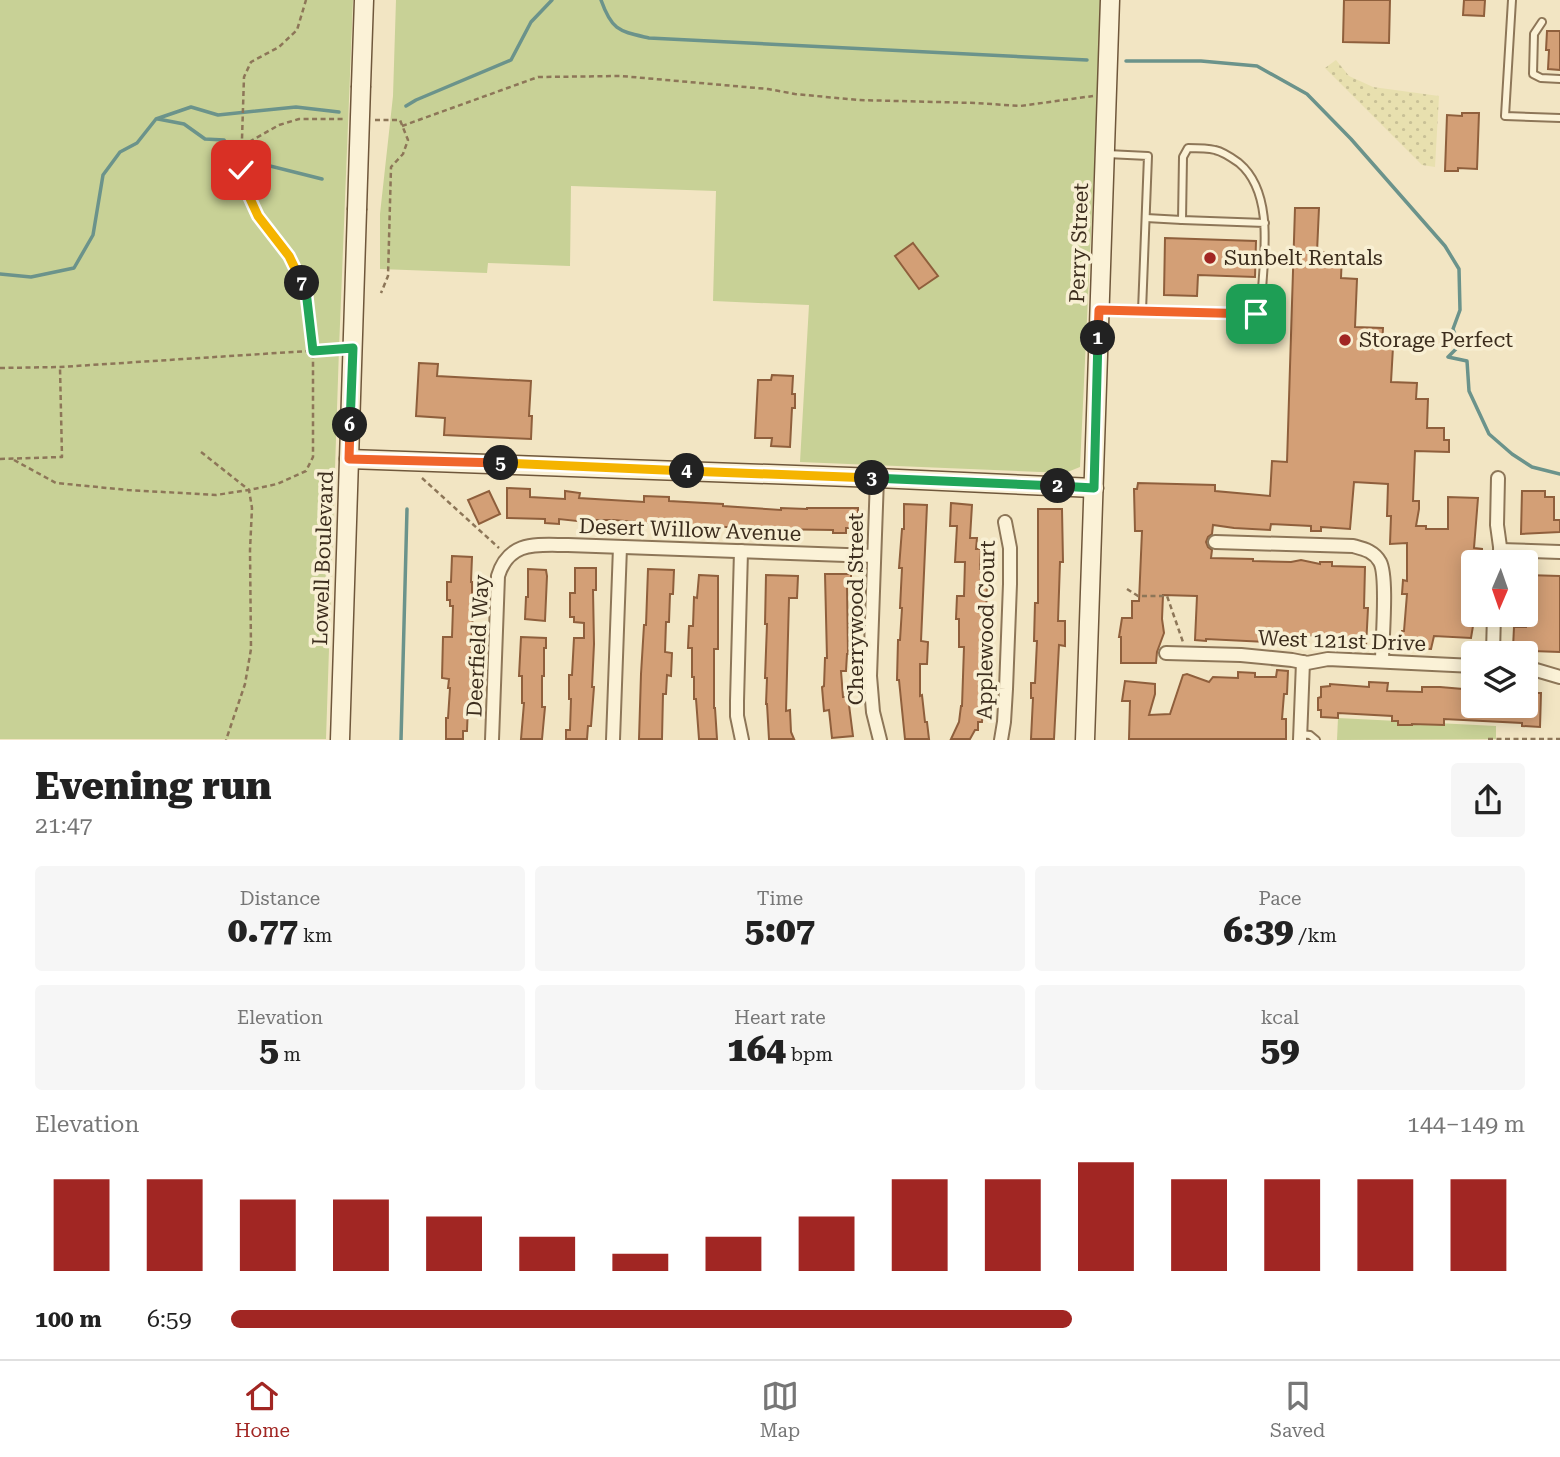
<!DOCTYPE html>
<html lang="en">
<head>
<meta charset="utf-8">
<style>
  body { margin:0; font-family:"Roboto Serif",serif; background:#f6f6f6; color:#222; height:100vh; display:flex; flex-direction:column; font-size:26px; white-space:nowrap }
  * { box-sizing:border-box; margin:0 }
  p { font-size:23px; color:#767676 }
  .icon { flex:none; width:38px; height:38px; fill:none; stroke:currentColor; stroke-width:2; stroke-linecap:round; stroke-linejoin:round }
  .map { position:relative; height:740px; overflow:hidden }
  .panel { display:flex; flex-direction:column; background:#fff; flex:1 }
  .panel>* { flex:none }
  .needle { width:46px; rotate:182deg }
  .buttons { position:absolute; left:1461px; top:550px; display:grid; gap:14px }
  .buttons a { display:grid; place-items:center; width:77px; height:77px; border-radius:7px; background:#fff; box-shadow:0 4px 18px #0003; font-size:35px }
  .pin { position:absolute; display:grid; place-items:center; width:60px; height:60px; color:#fff; margin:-30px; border-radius:14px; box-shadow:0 4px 10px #0006 }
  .km { position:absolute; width:35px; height:35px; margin:-18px; border-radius:50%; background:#222; color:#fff; font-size:19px; line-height:35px; text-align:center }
  .round { display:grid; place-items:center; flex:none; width:74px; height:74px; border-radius:7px; background:#f6f6f6 }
  .overview { display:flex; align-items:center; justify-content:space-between; height:119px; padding:0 35px }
  h1 { font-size:38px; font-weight:800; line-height:52px }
  .stats { display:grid; grid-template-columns:repeat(3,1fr); gap:10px; height:119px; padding:7px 35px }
  .stats div { display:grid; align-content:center; border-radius:7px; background:#f6f6f6; text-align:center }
  .stats b { font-size:35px; font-weight:800 }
  .stats small { font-size:19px; font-weight:400 }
  .stats p { font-size:19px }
  .chart { height:196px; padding:14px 35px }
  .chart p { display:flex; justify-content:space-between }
  .chart svg { width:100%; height:126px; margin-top:7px; stroke:#a12623; stroke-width:6 }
  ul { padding:0 35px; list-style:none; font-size:23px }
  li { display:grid; grid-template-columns:112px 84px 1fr; align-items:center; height:52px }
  li i { height:18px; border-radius:9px; background:#a12623 }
  .tabs { display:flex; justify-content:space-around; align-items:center; height:98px; border-top:2px solid #e0e0e0; background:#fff; font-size:19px; color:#767676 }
  .tabs a { display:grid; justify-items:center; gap:4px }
  .tabs .current { color:#a12623 }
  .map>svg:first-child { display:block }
</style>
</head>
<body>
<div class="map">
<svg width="1560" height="740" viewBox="0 0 1560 740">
  <defs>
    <pattern id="farmland-dots" width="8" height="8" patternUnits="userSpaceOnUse" patternTransform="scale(1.75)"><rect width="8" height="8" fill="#e8e0af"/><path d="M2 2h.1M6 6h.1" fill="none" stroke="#c8c096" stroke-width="1.8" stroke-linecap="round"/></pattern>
  </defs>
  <rect width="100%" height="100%" fill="#f2e5c3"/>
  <!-- farmland -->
  <path fill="url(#farmland-dots)" d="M1336,60L1349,76L1373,87L1439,96L1435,167L1422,165L1325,68Z"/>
  <!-- green -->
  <g fill="#c8d196">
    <path d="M0,0H353L339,349L326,739H0Z"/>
    <path d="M396,0H1102L1080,467L1065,473L800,462L809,305L713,301L716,191L571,186L570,266L488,263L487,273L380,269V214L393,96Z"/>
    <path d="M1338,718L1496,726V739L1337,740Z"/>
  </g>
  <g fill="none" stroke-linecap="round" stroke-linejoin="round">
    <!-- stream -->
    <g stroke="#6b938b" stroke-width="3.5">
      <path d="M601,0C612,31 619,31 649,38L1087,60"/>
      <path d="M1126,61H1201L1257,66L1307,94L1351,139L1445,246L1459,269L1460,310L1453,329L1459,346L1448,357L1467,361L1469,391L1489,434L1512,454L1532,467L1560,474"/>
      <path d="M406,106L416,100L511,60L531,22L552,0"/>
      <path d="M158,119L184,124L205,139L224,140L234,155"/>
      <path d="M254,162L322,179"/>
      <path d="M0,274L31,277L74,268L93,235L103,175L120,152L137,143L156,119L191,107L218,115L296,107L339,112"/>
      <path d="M401,740L407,509"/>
    </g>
  </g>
  <!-- building -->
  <g fill="#d39f76" stroke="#8f5f3c" stroke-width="2">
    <path d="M1344,0H1390L1389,43L1343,42Z"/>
    <path d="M1464,0H1485L1484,16L1463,15Z"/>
    <path d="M1547,31H1560V70L1548,69L1549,50H1546Z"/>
    <path d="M1462,113H1479L1477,169L1458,168V171H1445L1447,115L1462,116Z"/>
    <path d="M1295,208H1319L1317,252L1342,253L1341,278L1357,279L1355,327L1383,328L1382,347H1393L1391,382L1417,383L1416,399H1428L1427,428H1444V440H1449V452L1415,451L1413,501H1419V509L1416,526H1426V529H1448V497L1478,498L1474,548L1482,549V556L1481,562H1474V614H1475L1471,638L1434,636L1431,649L1402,648V631H1404L1407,594H1402L1403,580L1407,581V543L1390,544L1391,516H1387L1388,484L1354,482L1350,529L1321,527V531H1311V526L1271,524L1270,530L1234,528L1213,525L1212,534L1208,537L1206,542L1208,547L1212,550L1211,558L1253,559V561L1291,562L1301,560L1320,564V562H1332V566L1365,567L1364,608H1368L1366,647L1335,646V635L1290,636V643L1206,639V641L1195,640L1197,596L1163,595L1162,619L1164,633L1157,652L1156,663H1121V637H1119L1122,618H1132V601H1139L1142,531H1135L1134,489H1137L1138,483L1215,485V491L1270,496L1272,461L1287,462Z"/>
    <path d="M1165,238L1256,241L1255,277L1198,275L1197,296L1164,295Z"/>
    <path d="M913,243L938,276L919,289L895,256Z"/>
    <path d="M419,363L438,364L437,376L531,381L529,416H532L531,439L444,435L445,418L416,416Z"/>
    <path d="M772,375L793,376L792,394H795V408H792L790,447L771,446L772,438H755L758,380H771Z"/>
    <path d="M507,488L530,489V497L565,499V491L580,493L579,498L644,502V496L669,497V501L723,504V506L781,510V508L807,509V508H858V528H846V533H833V530L767,529L685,525V527H671V525L613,520H586V522L559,519V524L545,523V519L507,518Z"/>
    <path d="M489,491L500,514L479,524L468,500Z"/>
    <path d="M1522,491H1545V497H1554V520H1560V532L1521,534Z"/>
    <path d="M951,503L972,505L970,538H977L976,549H981L980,569H983V580H987L986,621H983V648H982L981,678H985L982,722H978V730H975L970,739H951L959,722L961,706H962L964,647H959V619H956L957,596H964L965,562H955L957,526H950Z"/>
    <path d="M904,504L927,505L921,641L928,642L927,664H920V696L922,695L925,722H927L929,739H905L899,680H897L898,640H900L902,608H900L902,568H899L902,529H904Z"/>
    <path d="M1038,509H1062L1063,562H1060L1058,621H1065V646L1059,645L1054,739H1031L1033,698H1031V683H1035L1037,641H1034L1035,603H1038Z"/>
    <path d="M452,556L472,557L471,582H472V611H473L471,646H473L472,677L470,705H468L467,731H463V739H446V718H448L450,688H448L449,679L442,678L443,637H452L453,606H450V600H447V582H451Z"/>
    <path d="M575,568H596V590H593L594,644L592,687H594L591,726H588L587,739H566V730H570L571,699H569V675H572L574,638H584V623L574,622V617H570V593H575Z"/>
    <path d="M528,569L546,570L547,576L545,621L525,619L526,597H528Z"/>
    <path d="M648,569L674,570L673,594H670L669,622H666L665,652L672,653L671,676L667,675L666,694H663L662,739H639L641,674L644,625H646Z"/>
    <path d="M825,574H851V586H847L848,654H847L846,671H841L843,697H848L853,736L832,738L829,710L824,711L822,687L824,686L825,658H827Z"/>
    <path d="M699,575L718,576V649H714V708H715L717,739H699L696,699H694V677H692V648H688L689,626H693L694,597L697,598Z"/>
    <path d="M766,575L798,576L797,598H789L786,711L790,710L791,732L794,739H769L767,704H766L767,678H765L767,624H765Z"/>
    <path d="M1526,575L1560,576V652L1532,651V653H1517V648H1513L1514,627H1526Z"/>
    <path d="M521,637L546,638V648H544V676H542V707H545L542,739H521L524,703H522V676H519Z"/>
    <path d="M1277,670L1288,671L1287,694H1284L1282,719H1286V739H1129L1130,701H1122L1125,681L1155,684V694L1149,715L1170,714L1183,675L1187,674L1209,682L1213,677L1238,678V672L1255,673V677H1276Z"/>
    <path d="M1369,682L1388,683L1387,691L1422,692V687H1440L1474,690V705H1526V693H1541L1540,727L1522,726V723L1444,719V725L1412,724V725H1398V721H1392V716L1338,713V718L1321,717V710H1318V698L1321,697V687L1330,686V684L1369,687Z"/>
  </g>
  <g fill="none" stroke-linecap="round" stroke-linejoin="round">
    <defs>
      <g id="lane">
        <path d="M1512,0L1505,116L1560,118"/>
        <path d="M1542,22L1534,34L1533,74L1541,78L1560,79"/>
        <path d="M1146,218L1182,220"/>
        <path d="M1101,310L1142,311L1148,156L1107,154"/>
        <path d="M1142,311L1256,314L1261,304C1263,261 1276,194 1239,163C1232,158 1224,152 1215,150C1207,148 1197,148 1188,148L1183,157L1182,220L1265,223"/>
        <path d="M1300,734L1310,735L1316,740"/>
      </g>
      <g id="street">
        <path d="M877,478L870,676L873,712L880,740"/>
        <path d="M1498,478L1497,525L1501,554L1500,562"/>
        <path d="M1215,542L1353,546C1364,549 1374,551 1380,562C1388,577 1382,641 1382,661"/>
        <path d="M1500,550L1560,552"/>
        <path d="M741,551L737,701V716L742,740"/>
        <path d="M1166,653L1241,655L1292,660L1307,663L1328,659L1474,666"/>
        <path d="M1493,653L1494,614"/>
        <path d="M1526,669L1536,670L1560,677"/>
        <path d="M492,740L498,576C509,540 537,545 568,545L874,556"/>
        <path d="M613,740L620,547"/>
        <path d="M1001,740L1004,722L1006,689L1010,584V548L1005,522"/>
        <path d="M1300,740L1303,662"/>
      </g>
      <g id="secondary">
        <path d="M361,86L364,0"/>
        <path d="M349,459L877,478L1094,488"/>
        <path d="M340,740L357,210"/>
        <path d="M1085,740L1110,0"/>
      </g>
    </defs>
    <!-- lane casing -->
    <use href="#lane" stroke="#8d7658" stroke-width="10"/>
    <!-- street casing -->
    <use href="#street" stroke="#8d7658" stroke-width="16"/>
    <!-- secondary casing -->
    <use href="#secondary" stroke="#6f573b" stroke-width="21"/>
    <!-- path -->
    <g stroke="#8d7658" stroke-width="2.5" stroke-dasharray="5 3.5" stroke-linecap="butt">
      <path d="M375,120H400L408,140L403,154L391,167L388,276L381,293"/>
      <path d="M402,126L538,77L621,76L768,89L795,94L858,100L976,103L1020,106L1093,96"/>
      <path d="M242,146L279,125L299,119H344"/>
      <path d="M0,368L60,367L339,349"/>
      <path d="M201,452L249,490L252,508L250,550L251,649L245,684L226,740"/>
      <path d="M0,459L62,457L60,368"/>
      <path d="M14,460L56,483L128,490L216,495L249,490L277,484L306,471L313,457V350L306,291L289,256L258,216L247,192L241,170L244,77L251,62L279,47L297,30L306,0"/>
      <path d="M422,478L499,548"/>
      <path d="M1127,589L1138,596H1167L1183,642"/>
      <path d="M1488,739H1560"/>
    </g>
    <!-- lane -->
    <use href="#lane" stroke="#fbf2d7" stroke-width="6"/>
    <!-- street -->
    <use href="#street" stroke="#fbf2d7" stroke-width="12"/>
    <!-- secondary -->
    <use href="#secondary" stroke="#fbf2d7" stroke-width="18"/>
    <defs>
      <path id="secondary-bridge" d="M357,210L361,86"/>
    </defs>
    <!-- secondary-bridge casing -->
    <use href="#secondary-bridge" stroke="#6f573b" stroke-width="21" stroke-linecap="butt"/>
    <!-- secondary-bridge -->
    <use href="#secondary-bridge" stroke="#fbf2d7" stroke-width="18"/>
  </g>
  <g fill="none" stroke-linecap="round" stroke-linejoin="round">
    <defs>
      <path id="split-1" d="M1098,338L1099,310L1256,314"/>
      <path id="split-2" d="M1058,486L1094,488L1098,338"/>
      <path id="split-3" d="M872,478L1058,486"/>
      <path id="split-4" d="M687,471L872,478"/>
      <path id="split-5" d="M501,463L687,471"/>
      <path id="split-6" d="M350,425L349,459L501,463"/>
      <path id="split-7" d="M302,283L306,291L313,351L353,348L350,425"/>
      <path id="split-8" d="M241,170L247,192L258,216L289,256L302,283"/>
    </defs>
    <!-- split-1 casing -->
    <use href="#split-1" stroke="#fff" stroke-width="14"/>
    <!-- split-2 casing -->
    <use href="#split-2" stroke="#fff" stroke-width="14"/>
    <!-- split-3 casing -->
    <use href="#split-3" stroke="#fff" stroke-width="14"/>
    <!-- split-4 casing -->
    <use href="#split-4" stroke="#fff" stroke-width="14"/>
    <!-- split-5 casing -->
    <use href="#split-5" stroke="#fff" stroke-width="14"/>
    <!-- split-6 casing -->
    <use href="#split-6" stroke="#fff" stroke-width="14"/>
    <!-- split-7 casing -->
    <use href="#split-7" stroke="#fff" stroke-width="14"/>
    <!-- split-8 casing -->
    <use href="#split-8" stroke="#fff" stroke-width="14"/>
    <!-- split-1 -->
    <use href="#split-1" stroke="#f0652b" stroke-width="9"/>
    <!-- split-2 -->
    <use href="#split-2" stroke="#22a559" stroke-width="9"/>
    <!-- split-3 -->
    <use href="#split-3" stroke="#22a559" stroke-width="9"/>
    <!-- split-4 -->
    <use href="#split-4" stroke="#f5b400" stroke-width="9"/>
    <!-- split-5 -->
    <use href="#split-5" stroke="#f5b400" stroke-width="9"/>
    <!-- split-6 -->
    <use href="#split-6" stroke="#f0652b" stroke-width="9"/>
    <!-- split-7 -->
    <use href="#split-7" stroke="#22a559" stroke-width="9"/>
    <!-- split-8 -->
    <use href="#split-8" stroke="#f5b400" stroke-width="9"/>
  </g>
  <!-- markers -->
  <g fill="#a12623" stroke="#f8efd3" stroke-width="2.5">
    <circle cx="1210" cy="258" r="7"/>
    <circle cx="1345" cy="340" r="7"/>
  </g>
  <g text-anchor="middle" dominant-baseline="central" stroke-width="7" stroke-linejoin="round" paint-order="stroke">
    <!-- street labels -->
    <g font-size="21" fill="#3c2d1d" stroke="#f8efd3">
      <text transform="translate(1079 243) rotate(-88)">Perry Street</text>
      <text transform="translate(690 530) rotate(2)">Desert Willow Avenue</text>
      <text transform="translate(323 558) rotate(-88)">Lowell Boulevard</text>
      <text transform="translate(856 609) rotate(-90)">Cherrywood Street</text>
      <text transform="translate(986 630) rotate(-89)">Applewood Court</text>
      <text transform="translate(1342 641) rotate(2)">West 121st Drive</text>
      <text transform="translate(478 646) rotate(-87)">Deerfield Way</text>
    </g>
    <!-- poi labels -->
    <g font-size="21" fill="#3c2d1d" stroke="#f8efd3" text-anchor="start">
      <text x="1224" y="258">Sunbelt Rentals</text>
      <text x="1359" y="340">Storage Perfect</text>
    </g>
  </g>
</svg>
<div class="buttons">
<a><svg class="needle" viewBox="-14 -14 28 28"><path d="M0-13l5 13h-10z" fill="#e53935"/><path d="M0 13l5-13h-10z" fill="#767676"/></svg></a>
<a><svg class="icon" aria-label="layers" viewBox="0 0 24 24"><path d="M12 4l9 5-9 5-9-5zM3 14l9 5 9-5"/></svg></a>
</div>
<div class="pin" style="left:1256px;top:314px;background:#1e9e55"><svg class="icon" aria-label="arrive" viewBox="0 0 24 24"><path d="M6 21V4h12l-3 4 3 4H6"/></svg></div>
<div class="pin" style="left:241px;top:170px;background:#d93025"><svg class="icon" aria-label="check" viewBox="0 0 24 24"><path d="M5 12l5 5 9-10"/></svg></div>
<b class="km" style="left:1098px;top:338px">1</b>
<b class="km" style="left:1058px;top:486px">2</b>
<b class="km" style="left:872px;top:478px">3</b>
<b class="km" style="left:687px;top:471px">4</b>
<b class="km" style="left:501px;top:463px">5</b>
<b class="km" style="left:350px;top:425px">6</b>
<b class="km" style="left:302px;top:283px">7</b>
</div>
<section class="panel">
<div class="overview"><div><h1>Evening run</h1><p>21:47</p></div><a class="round"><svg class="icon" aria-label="share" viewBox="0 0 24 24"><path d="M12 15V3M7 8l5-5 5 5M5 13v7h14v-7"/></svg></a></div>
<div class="stats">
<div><p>Distance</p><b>0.77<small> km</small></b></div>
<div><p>Time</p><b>5:07</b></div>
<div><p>Pace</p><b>6:39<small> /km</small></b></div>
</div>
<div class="stats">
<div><p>Elevation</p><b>5<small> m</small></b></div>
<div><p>Heart rate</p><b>164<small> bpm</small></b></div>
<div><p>kcal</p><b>59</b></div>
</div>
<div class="chart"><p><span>Elevation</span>144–149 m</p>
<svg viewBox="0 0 160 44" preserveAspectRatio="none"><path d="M5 44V12M15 44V12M25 44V19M35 44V19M45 44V25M55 44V32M65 44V38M75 44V32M85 44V25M95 44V12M105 44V12M115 44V6M125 44V12M135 44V12M145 44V12M155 44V12"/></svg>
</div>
<ul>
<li><b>100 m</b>6:59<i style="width:65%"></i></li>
</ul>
</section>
<nav class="tabs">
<a class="current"><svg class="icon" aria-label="home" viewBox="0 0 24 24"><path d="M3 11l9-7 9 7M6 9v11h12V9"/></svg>Home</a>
<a><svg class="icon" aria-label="map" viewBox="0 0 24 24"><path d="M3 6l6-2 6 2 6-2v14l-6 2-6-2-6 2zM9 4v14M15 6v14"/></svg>Map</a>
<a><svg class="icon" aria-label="saved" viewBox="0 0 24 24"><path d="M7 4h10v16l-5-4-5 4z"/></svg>Saved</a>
</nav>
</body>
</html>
